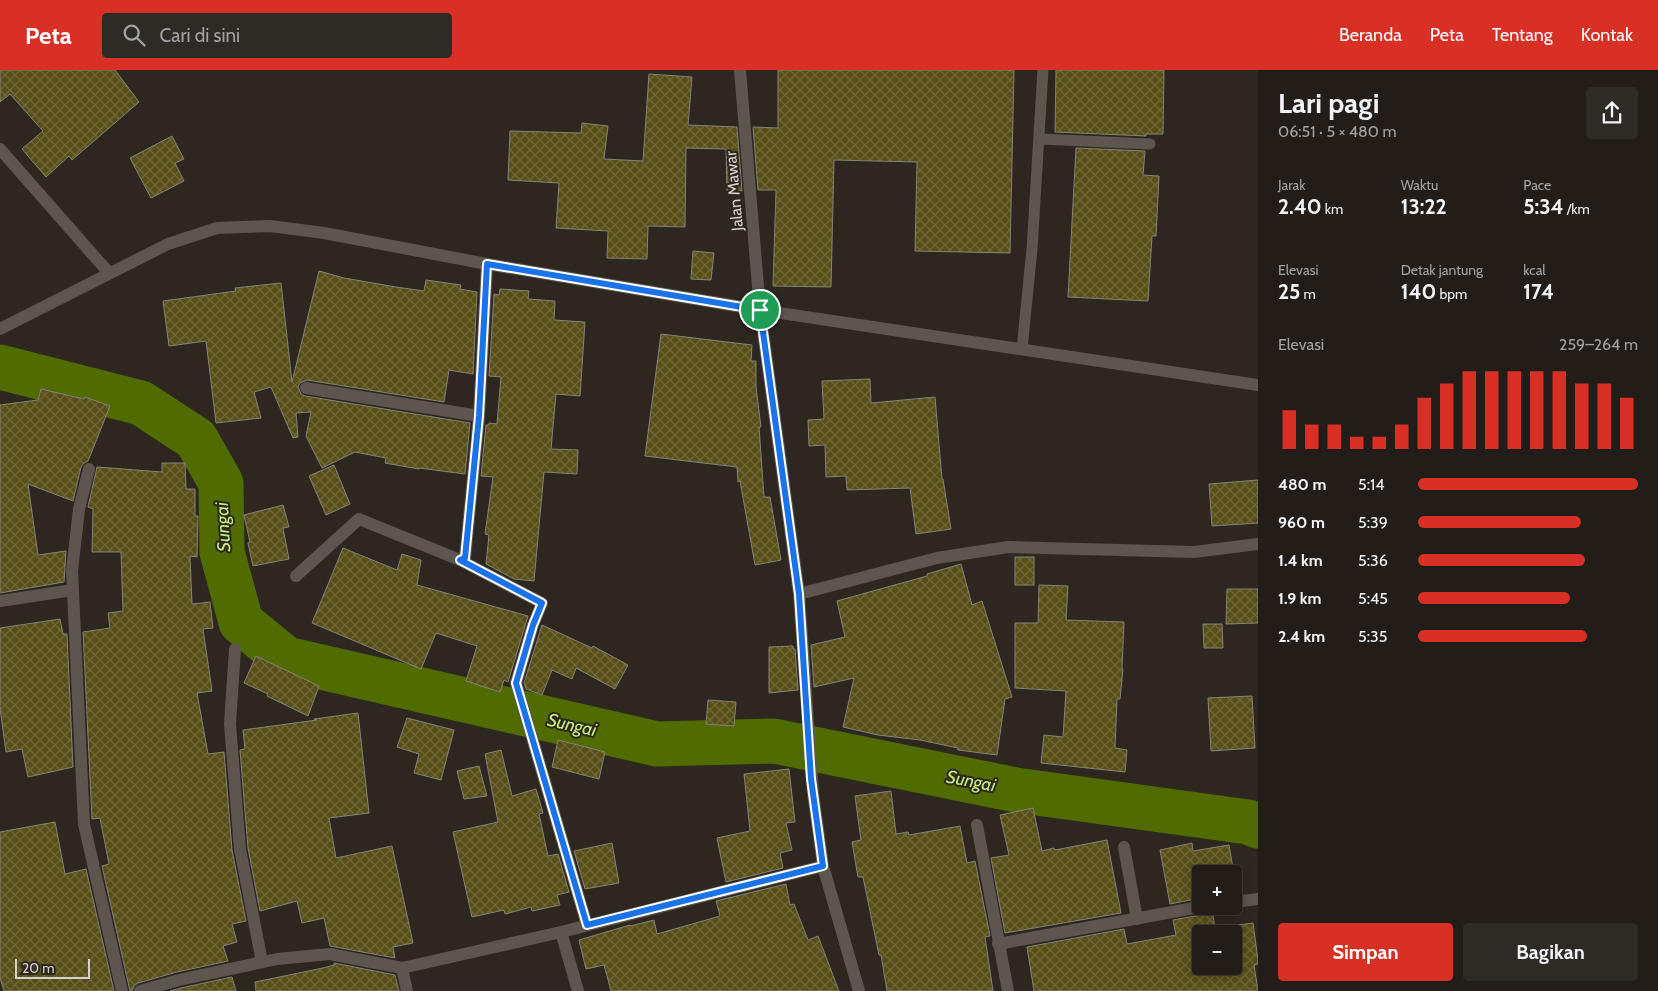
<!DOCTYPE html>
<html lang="id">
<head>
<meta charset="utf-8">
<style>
  body { margin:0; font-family:Cabin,sans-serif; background:#2e2a25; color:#f1f3f6; height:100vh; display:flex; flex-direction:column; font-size:19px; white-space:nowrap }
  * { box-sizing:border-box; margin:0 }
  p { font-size:16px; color:#a2a2a2 }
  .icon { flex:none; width:28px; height:28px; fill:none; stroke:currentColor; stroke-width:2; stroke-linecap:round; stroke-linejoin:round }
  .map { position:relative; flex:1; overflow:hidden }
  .sheet { display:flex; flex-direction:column; background:#221d18; width:400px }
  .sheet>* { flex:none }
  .tools { position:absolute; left:1192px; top:795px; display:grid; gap:10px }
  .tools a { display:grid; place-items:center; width:50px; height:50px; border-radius:5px; background:#221d18; box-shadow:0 2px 12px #0003,0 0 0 1px #3f3b37; font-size:25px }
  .scale { position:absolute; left:15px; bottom:12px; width:75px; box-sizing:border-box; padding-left:5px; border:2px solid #d6d2cd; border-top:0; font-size:14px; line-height:18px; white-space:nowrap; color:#d6d2cd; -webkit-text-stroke:4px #2d2720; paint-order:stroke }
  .pin { position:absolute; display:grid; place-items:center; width:42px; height:42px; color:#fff; margin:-21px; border:2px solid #fff; border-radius:50%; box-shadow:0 1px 5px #0007 }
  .round { display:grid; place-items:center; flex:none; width:52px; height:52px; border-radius:5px; background:#2e2a25 }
  .head { display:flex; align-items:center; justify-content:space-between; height:85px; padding:0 20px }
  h1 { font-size:28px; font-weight:800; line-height:38px }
  .stats { display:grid; grid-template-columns:repeat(3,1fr); gap:8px; height:85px; padding:5px 20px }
  .stats div { display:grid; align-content:center }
  .stats b { font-size:21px; font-weight:800 }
  .stats small { font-size:14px; font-weight:400 }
  .stats p { font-size:14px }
  .chart { height:140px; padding:10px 20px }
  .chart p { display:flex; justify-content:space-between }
  .chart svg { width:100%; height:90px; margin-top:5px; stroke:#d93025; stroke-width:6 }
  .primary-button { display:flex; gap:10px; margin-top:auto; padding:10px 20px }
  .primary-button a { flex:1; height:58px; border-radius:5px; background:#d93025; color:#fff; font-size:20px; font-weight:800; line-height:58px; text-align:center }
  .primary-button a+a { background:#2e2a25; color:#f1f3f6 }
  ul { padding:0 20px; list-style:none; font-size:16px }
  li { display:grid; grid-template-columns:80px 60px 1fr; align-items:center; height:38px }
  li i { height:12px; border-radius:6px; background:#d93025 }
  header { display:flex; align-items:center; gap:30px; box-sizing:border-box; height:70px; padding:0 25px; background:#d93025; color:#fff }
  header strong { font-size:24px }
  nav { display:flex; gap:28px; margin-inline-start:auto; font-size:18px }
  .search { width:350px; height:45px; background:#2e2a25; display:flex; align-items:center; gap:12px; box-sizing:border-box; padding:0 18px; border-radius:5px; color:#a2a2a2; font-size:19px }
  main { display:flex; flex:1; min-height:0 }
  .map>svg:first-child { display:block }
</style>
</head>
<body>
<header>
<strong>Peta</strong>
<div class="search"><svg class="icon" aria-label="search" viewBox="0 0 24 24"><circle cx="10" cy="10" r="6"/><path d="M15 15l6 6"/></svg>Cari di sini</div>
<nav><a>Beranda</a><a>Peta</a><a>Tentang</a><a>Kontak</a></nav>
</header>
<main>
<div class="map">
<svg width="1258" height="921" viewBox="0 0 1258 921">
  <defs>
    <pattern id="building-cross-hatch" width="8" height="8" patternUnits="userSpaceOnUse" patternTransform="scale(1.25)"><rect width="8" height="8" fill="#584f18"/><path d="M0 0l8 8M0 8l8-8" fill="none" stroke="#6f6738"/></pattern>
  </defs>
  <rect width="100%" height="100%" fill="#2d2720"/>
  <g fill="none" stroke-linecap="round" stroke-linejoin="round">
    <!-- river -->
    <path stroke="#506c01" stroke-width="45" d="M0,297L141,333L196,369L221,413L222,482L241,552L286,589L657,674L774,671L1016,720L1248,752L1258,756"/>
  </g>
  <!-- building -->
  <g fill="url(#building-cross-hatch)" stroke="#848378" fill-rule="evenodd">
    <path d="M0,0H115L139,32L72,90L69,86L46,107L22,79L43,61L10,24L0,32Z"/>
    <path d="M778,0H1014L1010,183L915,181L917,92L834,90L831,217L773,216L776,120H758L753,57L778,58Z"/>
    <path d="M1056,0H1164L1163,64H1146V66L1055,62Z"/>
    <path d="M649,4L692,7L688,55L737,57L742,121H727L726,79L686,78L685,157L648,156L647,189L607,188L608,161L556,158L559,113L508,110L510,61L581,63L582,53L608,56L604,89L643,91Z"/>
    <path d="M172,66L184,89L175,93L184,111L151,128L130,88Z"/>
    <path d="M1076,78L1145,81L1143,105L1159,106L1156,166H1152L1148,231L1068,227Z"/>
    <path d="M693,181L714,183L711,210L691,209Z"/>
    <path d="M319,201L344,208L396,217L424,221L426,210L461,215L460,219L477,222L473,304L449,300L444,332L307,310L300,313L298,317L301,324L305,326L470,353L465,404L419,398V399L385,393L386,388L355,382L322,398L306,366L311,342L296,343L298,367L293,368L271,317L254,322L261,348L216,353L206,271L169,276L163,231L236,221L235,218L281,213L292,312Z"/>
    <path d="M500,219L529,221L528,229L555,231L554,250L585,252L580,326L556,324L551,379L578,380L577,404L544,402L534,511L514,509L486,494L489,465L485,464L493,407L481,406L486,355H489V353L497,354L501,307L489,306L494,224L499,225Z"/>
    <path d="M661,264L752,275L751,291H756V317L761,357H759L764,427H770L781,490L755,495L740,411L738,412L737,397L645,386Z"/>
    <path d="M870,309L871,333L935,327L942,409H943L951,459L916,464L910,418L847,420L846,406L826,407L825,375L809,376L808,350L824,349L822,311Z"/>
    <path d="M41,319L84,329L85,327L110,336L88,391L84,393L81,397L73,431L28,414L38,485L66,481L64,512L0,523V335L38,330Z"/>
    <path d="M162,393H185L186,419H195V446H198L197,487L190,486L192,534L210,532L213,558L203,559L212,621L197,623L208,684L224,682L232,780L246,851L232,854L237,872L223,876L228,891L177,902L138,913L134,916L132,921H130L102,796L109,794L100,748L92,749L83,562L110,558L108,543L123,541L121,482H92L93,439L88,437L97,397L162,402Z"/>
    <path d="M334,395L350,434L326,445L309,406Z"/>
    <path d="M1258,410V453L1212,456L1209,414Z"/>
    <path d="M283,435L289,457L283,458L289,489L253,496L248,473L250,472L244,445Z"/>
    <path d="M343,478L397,500L402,484L421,490L417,515L528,546L508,612L504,610L500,622L466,611L477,576L436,563L421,599L312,553Z"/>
    <rect x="1015" y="487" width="19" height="28"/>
    <path d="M961,494L972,535L982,531L1012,627L1005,629L997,685L958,680V678L920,670L878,665L843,657L854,608L814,617L811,575L845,567L837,531L927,506V504Z"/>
    <path d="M1039,515L1068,516L1066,550L1124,552L1122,599H1123L1120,629H1117L1115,678L1127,680L1125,702L1041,693L1044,665L1063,667L1066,621L1015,618V553H1038Z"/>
    <path d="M1227,519H1258V553L1226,554Z"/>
    <path d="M60,549L63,564H67L73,697L28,707L22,679L6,682L0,638V558Z"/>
    <path d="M1203,554H1222L1223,578H1204Z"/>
    <path d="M542,555L592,578L593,576L628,595L615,619L576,598L572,609L552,600L542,625L526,619L524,613Z"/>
    <path d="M793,576V579H795L798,620L769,623V577Z"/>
    <path d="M256,586L319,616L308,646L267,626L268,624L244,613Z"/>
    <path d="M1252,626L1255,678L1211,681L1208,628Z"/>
    <path d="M708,630L736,632L734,656L706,654Z"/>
    <path d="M358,643L369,743L329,748L336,788L392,776L413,873L393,877L395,888L330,876L324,848L302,853L297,831L260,841L248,778L240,680L245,679L243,660L317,650L314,649Z"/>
    <path d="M407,648L454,660L441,710L414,703L419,684L397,677Z"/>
    <path d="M558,670L605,682L599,709L552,697Z"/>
    <path d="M501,680L512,726L536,719L543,743L539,744L548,786L558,784L569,822L557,825L560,835L532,841L531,837L505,844L504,840L472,847L453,762L498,752L485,684Z"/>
    <path d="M479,696L487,726L464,729L457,701Z"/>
    <path d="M789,699L795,752L786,753L792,780L780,783L783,798L726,812L717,768L750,761L744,704Z"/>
    <path d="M891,721L896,764L908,762L909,765L960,756L967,793L975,791L990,866L985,867L993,921H887L881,885H879L863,807H858L852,772L861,770L855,726Z"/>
    <path d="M1033,738L1042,781L1054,778L1055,780L1107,770L1121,843L1005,863L991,788L1009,785L1000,745Z"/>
    <path d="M55,752L65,804L86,799L114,921H4L0,908V762Z"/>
    <path d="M612,773L619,813L585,819L574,781Z"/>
    <path d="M1192,773L1193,781L1229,775L1234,804H1201V828L1170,834L1160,780Z"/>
    <path d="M786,814L790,835L794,834L808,870L818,866L839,921H611L604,895L586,899L579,870L630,855V856L654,850L657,864L720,846L716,831Z"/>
    <path d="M1212,840L1215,858L1253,853L1258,890V894L1254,895L1258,921H1034L1027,877L1124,859L1127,874L1176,865L1173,850L1206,844ZM1201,864H1234V896H1201Z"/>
    <path d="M334,893L395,905L399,921H256L255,912L323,898L334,895Z"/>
    <path d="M232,907L236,921H170L181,918Z"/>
  </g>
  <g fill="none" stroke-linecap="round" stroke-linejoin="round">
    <!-- service -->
    <g stroke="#5d564e" stroke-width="11">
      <path d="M1040,69L1150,74"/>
      <path d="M1022,279L1032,179L1043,0"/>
    </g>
    <!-- minor -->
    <g stroke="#5d564e" stroke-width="12">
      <path d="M740,0L760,240L799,524L813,723L823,796L859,921"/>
      <path d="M0,79L109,203"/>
      <path d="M306,318L479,346"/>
      <path d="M89,399L79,439L72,501L84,754L122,921"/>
      <path d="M460,490L542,533L533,555L516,613L587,855"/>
      <path d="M296,506L359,449L460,490L465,488L479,346L487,194"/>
      <path d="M799,524L937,488L1008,477L1194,482L1258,474"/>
      <path d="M0,531L73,520"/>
      <path d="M235,579L230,654L240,779L262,892"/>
      <path d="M977,755L1008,921"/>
      <path d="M1124,777L1137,849"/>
      <path d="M1234,832L1258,829"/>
      <path d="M561,862L578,921"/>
      <path d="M998,874L1205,836"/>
      <path d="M402,898L407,921"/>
      <path d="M140,921L179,910L277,889L330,884L402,898L561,862L823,796"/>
    </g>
    <!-- tertiary -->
    <path stroke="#5d564e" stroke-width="12" d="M0,259L168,174L217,158L270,156L324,163L487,194L760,240L1258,315"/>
  </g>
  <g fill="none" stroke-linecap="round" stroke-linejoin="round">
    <defs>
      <path id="route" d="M487,194L760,240L799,524L811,709L823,796L587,855L516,613L533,555L542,533L460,490L465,488L479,346Z"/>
    </defs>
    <!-- route casing -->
    <use href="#route" stroke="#fff" stroke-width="10"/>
    <!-- route -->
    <use href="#route" stroke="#1a73e8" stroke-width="6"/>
  </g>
  <g text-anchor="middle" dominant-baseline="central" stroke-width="4" stroke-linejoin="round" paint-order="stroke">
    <!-- street labels -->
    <g font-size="16" fill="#d6d2cd" stroke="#2d2720">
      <text transform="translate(734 121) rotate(-95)">Jalan Mawar</text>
    </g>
    <!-- water labels -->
    <g font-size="18" font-style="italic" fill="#c7f17a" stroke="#2d2720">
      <text transform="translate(223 457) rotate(-93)">Sungai</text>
      <text transform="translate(572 655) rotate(13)">Sungai</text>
      <text transform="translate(971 711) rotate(11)">Sungai</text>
    </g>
  </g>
</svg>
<div class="tools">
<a>+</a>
<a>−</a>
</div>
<div class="scale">20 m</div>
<div class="pin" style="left:760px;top:240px;background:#1e9e55"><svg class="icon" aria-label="arrive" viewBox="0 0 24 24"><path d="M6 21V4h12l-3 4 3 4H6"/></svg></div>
</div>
<section class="sheet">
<div class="head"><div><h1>Lari pagi</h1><p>06:51 · 5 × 480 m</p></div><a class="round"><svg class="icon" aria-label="share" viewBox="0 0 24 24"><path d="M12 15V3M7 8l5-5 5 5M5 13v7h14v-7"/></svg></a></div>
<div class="stats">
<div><p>Jarak</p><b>2.40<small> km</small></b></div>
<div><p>Waktu</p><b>13:22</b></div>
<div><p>Pace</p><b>5:34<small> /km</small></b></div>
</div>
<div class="stats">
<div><p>Elevasi</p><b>25<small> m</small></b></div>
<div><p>Detak jantung</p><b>140<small> bpm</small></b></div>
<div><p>kcal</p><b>174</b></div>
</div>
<div class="chart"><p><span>Elevasi</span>259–264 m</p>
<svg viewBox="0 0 160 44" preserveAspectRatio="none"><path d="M5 44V25M15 44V32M25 44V32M35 44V38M45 44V38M55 44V32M65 44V19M75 44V12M85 44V6M95 44V6M105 44V6M115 44V6M125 44V6M135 44V12M145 44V12M155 44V19"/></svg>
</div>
<ul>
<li><b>480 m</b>5:14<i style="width:100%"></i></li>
<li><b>960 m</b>5:39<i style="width:74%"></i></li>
<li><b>1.4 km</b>5:36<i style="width:76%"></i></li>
<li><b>1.9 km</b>5:45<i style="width:69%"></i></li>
<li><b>2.4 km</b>5:35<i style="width:77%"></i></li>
</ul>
<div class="primary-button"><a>Simpan</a><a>Bagikan</a></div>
</section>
</main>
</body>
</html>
